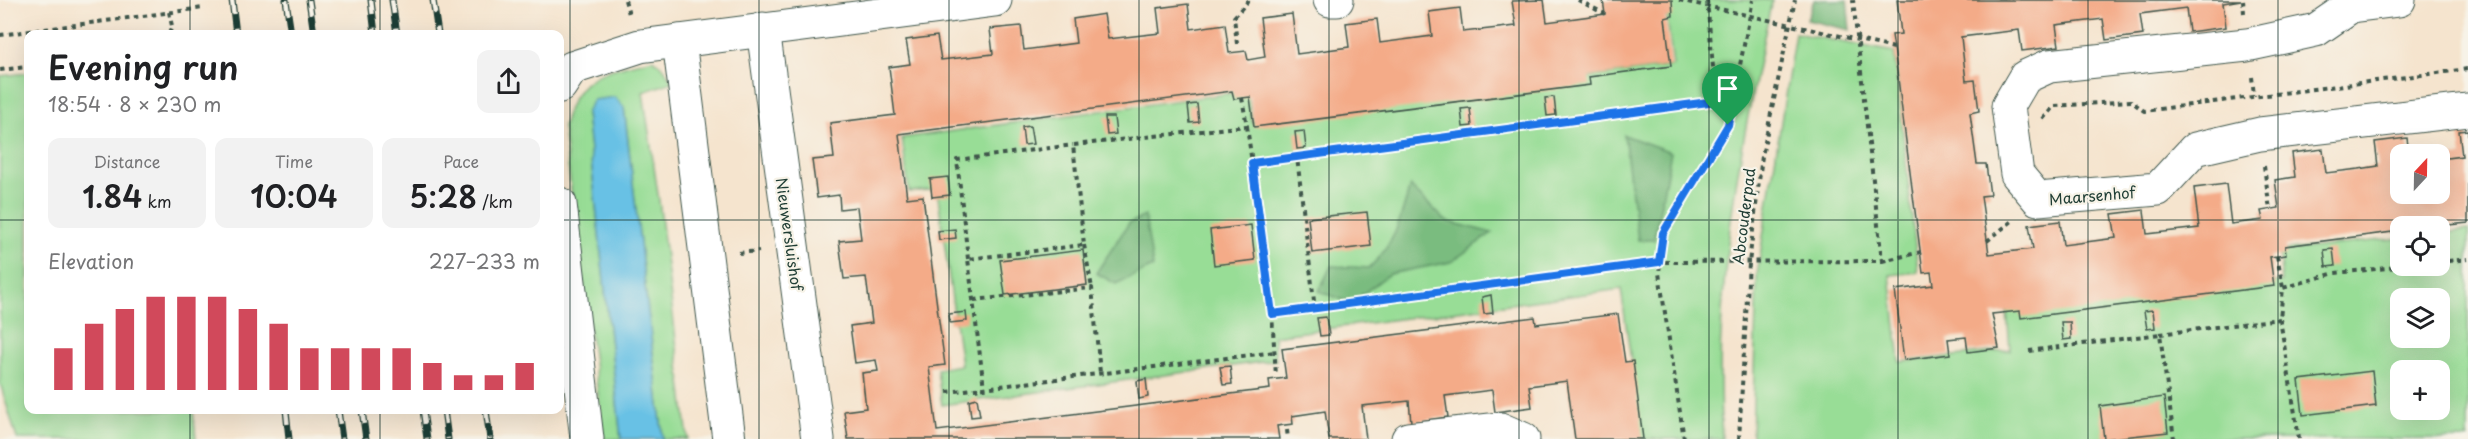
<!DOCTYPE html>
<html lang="en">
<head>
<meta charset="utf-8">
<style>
  body { margin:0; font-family:"Playpen Sans",sans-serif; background:#f2f2f2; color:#202124; height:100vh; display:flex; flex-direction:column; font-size:22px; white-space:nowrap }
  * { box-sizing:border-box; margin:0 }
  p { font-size:20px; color:#757577 }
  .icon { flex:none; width:33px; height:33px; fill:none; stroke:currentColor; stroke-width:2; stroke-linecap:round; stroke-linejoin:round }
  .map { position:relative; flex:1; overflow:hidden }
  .details { position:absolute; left:24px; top:30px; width:540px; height:384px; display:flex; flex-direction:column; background:#fff; border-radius:12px; box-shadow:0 6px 24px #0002 }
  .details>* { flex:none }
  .needle { width:39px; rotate:22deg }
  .buttons { position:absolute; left:2390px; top:144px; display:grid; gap:12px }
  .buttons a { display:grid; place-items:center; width:60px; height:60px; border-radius:12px; background:#fff; box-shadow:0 6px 24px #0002; font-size:30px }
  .pin { position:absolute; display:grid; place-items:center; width:51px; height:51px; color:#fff; margin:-62px -26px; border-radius:50% 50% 50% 0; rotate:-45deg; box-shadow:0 0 6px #0007 }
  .pin .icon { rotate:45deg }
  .round { display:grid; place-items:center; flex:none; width:63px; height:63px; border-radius:12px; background:#f2f2f2 }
  .head { display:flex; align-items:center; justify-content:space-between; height:102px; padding:0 24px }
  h1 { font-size:33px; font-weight:600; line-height:45px }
  .stats { display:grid; grid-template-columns:repeat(3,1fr); gap:9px; height:102px; padding:6px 24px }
  .stats div { display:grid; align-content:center; border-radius:12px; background:#f2f2f2; text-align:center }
  .stats b { font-size:30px; font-weight:600 }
  .stats small { font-size:16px; font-weight:400 }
  .stats p { font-size:16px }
  .chart { height:168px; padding:12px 24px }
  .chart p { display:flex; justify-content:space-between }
  .chart svg { width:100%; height:108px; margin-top:6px; stroke:#d1495b; stroke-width:6 }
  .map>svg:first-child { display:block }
</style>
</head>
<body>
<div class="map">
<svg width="2468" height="439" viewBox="0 0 2468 439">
  <rect width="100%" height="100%" fill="#f7f3e8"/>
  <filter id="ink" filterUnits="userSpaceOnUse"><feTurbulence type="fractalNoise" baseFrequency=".0167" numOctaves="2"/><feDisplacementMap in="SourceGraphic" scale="12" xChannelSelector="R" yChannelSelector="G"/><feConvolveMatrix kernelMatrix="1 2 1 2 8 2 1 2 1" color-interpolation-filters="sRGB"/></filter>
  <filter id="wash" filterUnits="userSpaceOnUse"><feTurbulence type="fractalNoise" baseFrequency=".008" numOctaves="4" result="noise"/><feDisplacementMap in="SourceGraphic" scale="24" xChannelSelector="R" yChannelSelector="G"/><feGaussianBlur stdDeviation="1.35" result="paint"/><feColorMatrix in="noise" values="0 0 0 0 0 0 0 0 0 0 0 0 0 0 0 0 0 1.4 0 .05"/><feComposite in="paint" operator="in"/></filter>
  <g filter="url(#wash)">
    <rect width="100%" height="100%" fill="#f5e4ce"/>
    <!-- green -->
    <g fill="#98dd96" stroke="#5c8d65" stroke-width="1.5" fill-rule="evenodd">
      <path d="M1665,0H1772C1740,144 1712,290 1722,439H1642L1621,289L1274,336L1276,360L942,405L937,369L961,365L937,189L909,192L902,138L1247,91L1252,122L1673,66Z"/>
      <path d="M1795,33L1894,52L1918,272L1890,275L1900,362L2010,350L2007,311L2282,282L2279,251L2400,238V266H2439V234L2468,230V439H1752L1757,275ZM2400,298H2439V338H2400ZM2400,370H2439V410H2400Z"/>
      <path d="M653,59L664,68L672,82L643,92L660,208L688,439H663L624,107L614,97L586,113L621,439H604L563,127C576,71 604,72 653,59Z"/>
      <path d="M28,73V410H193L196,439H17L0,383V76Z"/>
    </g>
    <!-- forest -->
    <g fill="#7abc7f" stroke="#4c7c5a" stroke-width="1.5">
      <path d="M1814,0H1847L1850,30L1807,20Z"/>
      <path d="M1624,135L1671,152L1654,240H1638Z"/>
      <path d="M1410,186L1446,221L1492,233L1451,262L1389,274L1351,303L1319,291L1331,266L1369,268C1396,242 1400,221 1410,186Z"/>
      <path d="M1145,216L1153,267L1116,284L1096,273L1129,223Z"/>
    </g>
    <!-- water -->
    <path fill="#68c1e5" stroke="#447f8c" stroke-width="1.5" d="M615,97L624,107L663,439H621L586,113L593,100Z"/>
    <g id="blocks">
      <!-- building -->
      <g fill="#f4ab88">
        <path d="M1544,0L1547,22L1605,14L1603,0H1672L1673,16L1665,18L1671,66L1589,77L1590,85L1254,127L1250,97L1234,99L1232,91L899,134L907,198L923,196L938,314L945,365L929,367L937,431L1270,389L1269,380L1286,378L1282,349L1535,317L1536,324L1618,314L1625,362L1633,361L1643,439H1575L1567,381L1529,386L1532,407L1495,412L1492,390L1445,396L1448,417L1411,422L1409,401L1362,406L1366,439H1329L1325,411L1292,416L1293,424L1277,426L1279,439H848L844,411L866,408L862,373L878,371L876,360L855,363L850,326L872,323L866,277L844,279L839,241L861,239L857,207L840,209L839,195L817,198L812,160L834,158L830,123L895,115L889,67L910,64L906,40L937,36L941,60L993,54L990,29L1021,26L1024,50L1076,43L1073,19L1104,14L1108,39L1160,33L1157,8L1188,4L1191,29L1225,24L1229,53L1246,51L1248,60L1265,57L1260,18L1292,14L1297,54L1349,47L1346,23L1377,19L1380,43L1432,36L1429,12L1460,8L1463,32L1516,26L1512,1Z"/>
        <path d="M1897,0H2241L2223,3L2226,27L2189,32L2186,8L2140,14L2143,35L2106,40L2103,19L2056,25L2059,46L2022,51L2019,30L1961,37L1966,81L1975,80L1979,111L1970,113L1977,164H1986L1990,195L1981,196L1989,254L2033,249L2029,225L2060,221L2063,245L2116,238L2112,214L2144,210L2147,234L2199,228L2194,188L2226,184L2231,224L2263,220L2261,211L2279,208L2275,180L2295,177L2292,153L2323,149L2326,173L2359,169L2378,166L2375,142L2407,138L2409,154H2400V194H2439V159L2462,156L2459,131L2468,130V223L2438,226H2400V231L2285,246L2286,255L2270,257L2274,286L2021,318L2020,311L1992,314L1999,348L1968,352L1966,337L1948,339L1950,354L1904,360L1895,290L1933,285L1931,272L1923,273L1894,48L1892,35L1901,34Z"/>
        <path d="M1554,97L1556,115L1547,116L1545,98Z"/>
        <path d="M1197,104L1199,122L1190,123L1188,105Z"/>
        <path d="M1470,108L1472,126L1463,127L1461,109Z"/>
        <path d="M1105,117H1114L1116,134L1107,135Z"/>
        <path d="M1030,126L1033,144L1024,145L1022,127Z"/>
        <path d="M1304,131L1306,148L1297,149L1295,132Z"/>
        <path d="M948,177L950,195L932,197L930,179Z"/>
        <path d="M1367,212L1371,246L1312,253L1308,218Z"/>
        <path d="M1251,225L1255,260L1214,265L1210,230Z"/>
        <path d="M955,229L956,238L939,240L938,231Z"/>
        <path d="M2333,249L2335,266L2326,267L2324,250Z"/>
        <path d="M1083,250L1087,285L1005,295L1000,260Z"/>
        <path d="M1491,295L1493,313L1484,314L1482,297Z"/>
        <path d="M2153,310L2155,328L2147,329L2144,311Z"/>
        <path d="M966,312L967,321L950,323L949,314Z"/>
        <path d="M1326,317L1329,335L1320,336L1317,318Z"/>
        <path d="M2061,322H2070L2071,339L2063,340Z"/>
        <path d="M1230,366L1232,384L1223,385L1220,367Z"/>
        <path d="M2372,371L2376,406L2303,415L2299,380Z"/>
        <path d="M1146,379L1148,397L1139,399L1137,381Z"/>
        <path d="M2164,397L2168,432L2104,439L2100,406Z"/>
        <path d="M977,398L980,416L971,417L969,400Z"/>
      </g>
    </g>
  </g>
  <g filter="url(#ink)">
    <use href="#blocks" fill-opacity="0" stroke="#3f564b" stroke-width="1.5"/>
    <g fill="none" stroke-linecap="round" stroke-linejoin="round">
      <defs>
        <g id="street">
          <path d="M1330,0H1337"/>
          <path d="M2399,0L2351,6L2316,30L2247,45L2049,66L2025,77L2008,106L2017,174L2038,199L2158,189L2195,149L2260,134L2468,110"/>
          <path d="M763,29L818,439"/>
          <path d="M679,41L729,439"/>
          <path d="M560,86L572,68L640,46L995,0"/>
          <path d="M560,204L587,439"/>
          <path d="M1408,439L1500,429L1523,439"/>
        </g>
      </defs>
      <!-- street casing -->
      <use href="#street" stroke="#3f564b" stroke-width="35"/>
      <!-- path -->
      <g stroke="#3f564b" stroke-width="4" stroke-dasharray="4.5 4.5" stroke-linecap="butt">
        <path d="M625,0L629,14"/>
        <path d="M1578,0L1605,14"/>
        <path d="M1679,0L1894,48"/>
        <path d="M1707,0L1716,101L1731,109"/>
        <path d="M2243,0L2244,13"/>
        <path d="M169,12L172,26L169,34"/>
        <path d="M0,35L203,8"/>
        <path d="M1237,44L1234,17L1249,0"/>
        <path d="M0,70L28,67"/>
        <path d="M2252,77L2254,96"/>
        <path d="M1242,98L1247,126L1073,145L1084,245L968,259L984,388L1275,352"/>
        <path d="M2043,119L2054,106L2131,101L2144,111L2468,69"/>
        <path d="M1247,126L1272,314L1276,376"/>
        <path d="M1252,163L1297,157"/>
        <path d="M2264,166L2270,210"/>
        <path d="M1987,241L2012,221"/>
        <path d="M1084,245L1092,288"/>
        <path d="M739,253L759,251"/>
        <path d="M2277,256L2283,288"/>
        <path d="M968,259L957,160L1073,145"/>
        <path d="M1882,261L1921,252"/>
        <path d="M2439,262L2468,259"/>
        <path d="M974,300L1092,288L1100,373"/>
        <path d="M1315,310L1297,157L1716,101"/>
        <path d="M1272,314L1660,262L1882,261L1853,0"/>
        <path d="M2160,334L2280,319"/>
        <path d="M2029,351L2160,334L2174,439"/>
        <path d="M947,392L984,388"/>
        <path d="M1287,430L1288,439"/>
        <path d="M1684,439L1659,273L1663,233L1728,125L1753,0"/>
        <path d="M1739,439L1749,263L1762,156L1795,0"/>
        <path d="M2299,439L2280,319L2283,288L2335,273L2408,266"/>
      </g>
      <!-- street -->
      <use href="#street" stroke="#fff" stroke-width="33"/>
      <defs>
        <g id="rail">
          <path d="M232,0L236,34"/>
          <path d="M286,0L291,34"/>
          <path d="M309,0L314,34"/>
          <path d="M371,0L375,34"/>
          <path d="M392,0L397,34"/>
          <path d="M433,0L438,34"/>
          <path d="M286,410L289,439"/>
          <path d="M338,410L342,439"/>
          <path d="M362,410L366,439"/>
          <path d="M423,410L427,439"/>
          <path d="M444,410L448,439"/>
          <path d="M486,410L490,439"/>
        </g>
      </defs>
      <!-- rail casing -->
      <use href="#rail" stroke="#1f3d34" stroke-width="7"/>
      <!-- rail -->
      <use href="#rail" stroke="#f7f3e8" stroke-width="4.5" stroke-dasharray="14" stroke-linecap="butt"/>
    </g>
  </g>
  <g fill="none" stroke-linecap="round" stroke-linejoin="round" filter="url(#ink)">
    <defs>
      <path id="route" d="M1716,101L1731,109L1728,125L1663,233L1659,262L1272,314L1252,163Z"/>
    </defs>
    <!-- route casing -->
    <use href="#route" stroke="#fff" stroke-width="12"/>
    <!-- route -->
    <use href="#route" stroke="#1a73e8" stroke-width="8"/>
  </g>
  <!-- grid -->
  <path fill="none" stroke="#1f3d34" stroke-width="1.5" stroke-opacity="0.55" d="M190,0V34M380,0V34M570,0V439M759,0V439M949,0V439M1139,0V439M1329,0V439M1519,0V439M1709,0V439M1898,0V439M2088,0V439M2278,0V439M0,220H28M560,220H2468M190,410V439M380,410V439"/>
  <g text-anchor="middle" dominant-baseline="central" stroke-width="4.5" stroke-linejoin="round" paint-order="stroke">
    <!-- street labels -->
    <g font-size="15" fill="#1f3d34" stroke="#f7f3e8">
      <text transform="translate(2092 195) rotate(-5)">Maarsenhof</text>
      <text transform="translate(1743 216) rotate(-83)">Abcouderpad</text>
      <text transform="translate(790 234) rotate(82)">Nieuwersluishof</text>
    </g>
  </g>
</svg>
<div class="buttons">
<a><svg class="needle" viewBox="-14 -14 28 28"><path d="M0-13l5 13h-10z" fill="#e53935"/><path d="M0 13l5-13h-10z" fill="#757577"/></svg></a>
<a><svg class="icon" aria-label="locate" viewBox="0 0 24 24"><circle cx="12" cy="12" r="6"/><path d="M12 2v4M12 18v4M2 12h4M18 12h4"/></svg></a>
<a><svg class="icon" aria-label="layers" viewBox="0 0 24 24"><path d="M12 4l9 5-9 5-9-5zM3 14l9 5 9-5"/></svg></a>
<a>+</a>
</div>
<div class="pin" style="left:1728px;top:125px;background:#1e9e55"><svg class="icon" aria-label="arrive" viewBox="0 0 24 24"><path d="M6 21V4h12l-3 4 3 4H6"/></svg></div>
<section class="details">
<div class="head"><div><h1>Evening run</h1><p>18:54 · 8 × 230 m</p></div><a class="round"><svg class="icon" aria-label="share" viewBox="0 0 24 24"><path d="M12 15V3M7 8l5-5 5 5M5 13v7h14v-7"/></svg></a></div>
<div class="stats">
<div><p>Distance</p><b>1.84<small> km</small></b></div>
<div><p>Time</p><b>10:04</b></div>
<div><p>Pace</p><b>5:28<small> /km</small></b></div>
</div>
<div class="chart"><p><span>Elevation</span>227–233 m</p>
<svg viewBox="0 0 160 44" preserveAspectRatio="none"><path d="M5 44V27M15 44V17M25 44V11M35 44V6M45 44V6M55 44V6M65 44V11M75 44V17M85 44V27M95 44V27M105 44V27M115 44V27M125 44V33M135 44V38M145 44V38M155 44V33"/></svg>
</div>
</section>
</div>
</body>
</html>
